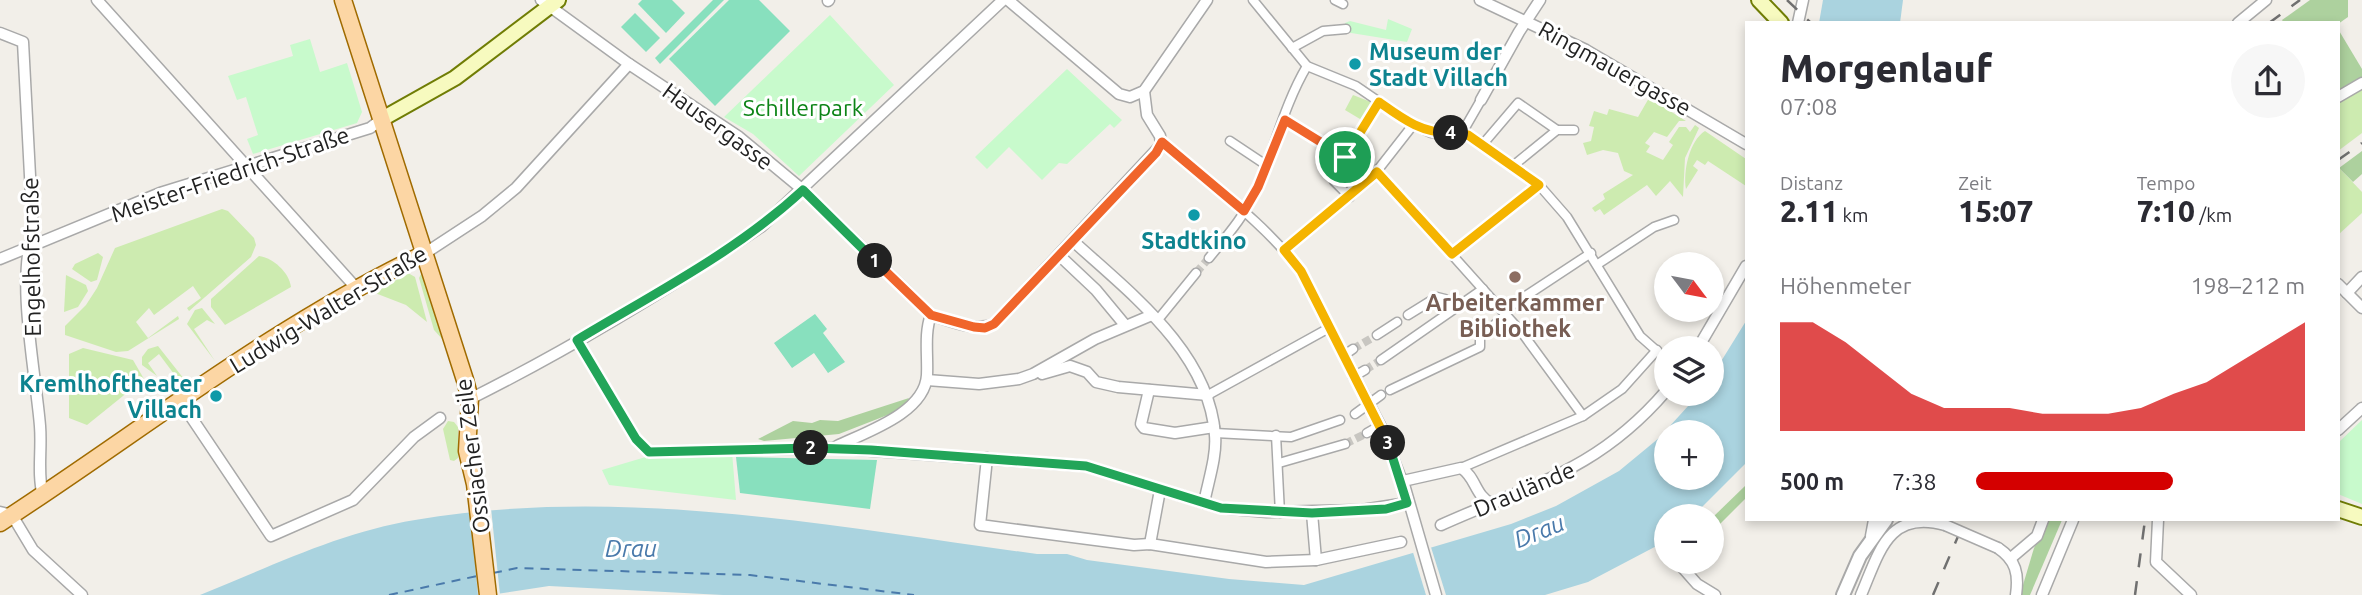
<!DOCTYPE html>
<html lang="de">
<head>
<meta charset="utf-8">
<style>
  body { margin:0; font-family:Ubuntu,sans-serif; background:#f7f7f7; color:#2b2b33; height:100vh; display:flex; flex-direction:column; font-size:26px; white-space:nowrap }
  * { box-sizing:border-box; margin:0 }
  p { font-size:23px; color:#7c7c81 }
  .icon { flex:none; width:38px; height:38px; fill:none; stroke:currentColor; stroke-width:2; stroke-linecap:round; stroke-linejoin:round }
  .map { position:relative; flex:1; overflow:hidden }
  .drawer { position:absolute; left:1745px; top:21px; width:595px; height:500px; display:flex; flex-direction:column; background:#fff; border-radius:0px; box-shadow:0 4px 10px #0003 }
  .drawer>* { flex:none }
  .needle { width:46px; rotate:122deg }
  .fabs { position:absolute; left:1654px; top:252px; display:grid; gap:14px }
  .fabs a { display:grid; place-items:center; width:70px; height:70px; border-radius:50%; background:#fff; box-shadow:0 4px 10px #0003; font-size:35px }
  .pin { position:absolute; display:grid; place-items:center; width:60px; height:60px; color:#fff; margin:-30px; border:4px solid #fff; border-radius:50%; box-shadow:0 2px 7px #0007 }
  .km { position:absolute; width:35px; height:35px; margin:-18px; border-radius:50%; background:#222; color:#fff; font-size:19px; line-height:35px; text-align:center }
  .round { display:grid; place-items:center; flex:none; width:74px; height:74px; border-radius:37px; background:#f7f7f7 }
  .overview { display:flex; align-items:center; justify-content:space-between; height:119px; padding:0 35px }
  h1 { font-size:38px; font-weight:800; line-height:52px }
  .figures { display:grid; grid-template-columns:repeat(3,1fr); gap:10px; height:119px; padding:7px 35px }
  .figures div { display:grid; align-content:center }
  .figures b { font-size:30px; font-weight:800 }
  .figures small { font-size:19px; font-weight:400 }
  .figures p { font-size:19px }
  .chart { height:196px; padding:14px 35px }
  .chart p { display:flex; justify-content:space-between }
  .chart svg { width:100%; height:126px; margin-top:7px; fill:#d40000; opacity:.7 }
  ul { padding:0 35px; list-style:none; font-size:23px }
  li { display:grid; grid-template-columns:112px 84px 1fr; align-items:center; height:52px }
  li i { height:18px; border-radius:9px; background:#d40000 }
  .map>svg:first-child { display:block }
</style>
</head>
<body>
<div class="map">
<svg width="2362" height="595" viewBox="0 0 2362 595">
  <rect width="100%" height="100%" fill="#f2efe9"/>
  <!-- grass -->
  <g fill="#cdebb0">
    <path d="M2362,87V133L2338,151V101Z"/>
    <path d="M1353,95L1376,104L1365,122L1345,110Z"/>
    <path d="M1649,98L1686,121H1679L1667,137L1654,132L1645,143L1650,146L1646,152L1663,160L1673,145L1669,142L1679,127H1686L1690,132L1695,125L1699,128L1685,158L1683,197L1670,181L1656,196L1647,185L1604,215L1600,209L1595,212L1592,208L1605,199L1603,194L1633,175L1624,171L1618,153L1603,150L1587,155L1583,143L1591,141L1594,127L1589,126L1594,111L1607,115L1609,109L1638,117Z"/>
    <path d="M1705,131L1746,159V186L1708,161L1705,165L1697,160L1693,166L1698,170L1686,189C1683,172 1689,141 1705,131Z"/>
    <path d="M2339,168L2362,192V213L2338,235Z"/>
    <path d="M222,209L228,211L254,238L256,245L251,257L189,311L187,308L201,298L193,286L154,315L149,308L136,322L148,338L178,316L179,319L128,351L116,352L65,335V326L86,305L97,288L115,248Z"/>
    <path d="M98,253L103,257L97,280L91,282L72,269L75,264Z"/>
    <path d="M259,256C273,258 289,272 291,287L225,325L211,307V299Z"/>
    <path d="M408,273L415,277L427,322L406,305L375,293Z"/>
    <path d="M421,274L429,288L444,341L434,330L419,278Z"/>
    <path d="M66,275L86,285L88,291L78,307L64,312Z"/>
    <path d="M202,308L215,324L207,320L194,329L215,361L187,324L195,310Z"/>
    <path d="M158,346L184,379L177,378L159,354L148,363L157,376L142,365V357L148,349Z"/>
    <path d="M83,348L133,360L144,379L87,425L69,418V354Z"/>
    <path d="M448,421L454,422L458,427V458L454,461L450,460L443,429Z"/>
  </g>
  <!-- forest -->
  <g fill="#add19e">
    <path d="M2310,0H2348V17L2338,24L2284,23L2282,20Z"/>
    <path d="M2338,29L2362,69V87L2338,101Z"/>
    <path d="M2362,151V174L2353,182L2339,168Z"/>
    <path d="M909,398L903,409L839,434L764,441L758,439L793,421L812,423L820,420L838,421Z"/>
    <path d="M1746,485V498L1712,532V518Z"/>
    <path d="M2049,520H2062L2030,595H2020L2034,548Z"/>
  </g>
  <!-- park -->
  <g fill="#c8facc">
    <path d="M830,15L894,85L799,176L753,134L724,117Z"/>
    <path d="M1388,19L1412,29L1407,42L1345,32V23L1350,21L1386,30Z"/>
    <path d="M310,39L320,72L347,63L362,112L357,123L253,154L247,139L258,135L246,97L237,100L228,76L293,56L290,45Z"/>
    <path d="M1067,69L1122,120L1114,128L1110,124L1067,164L1059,163L1042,180L1009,147L987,169L975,157Z"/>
    <path d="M2362,420V504L2338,494V443Z"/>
    <path d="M732,452L736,500L609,485L602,470L649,456Z"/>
  </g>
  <!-- pitch -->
  <g fill="#88e0be">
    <path d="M642,0H672L685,13L666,33L638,4Z"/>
    <path d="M713,0H724L660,64L655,58Z"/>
    <path d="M729,0H759L790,31L715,106L669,59Z"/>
    <path d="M635,13L660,38L646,52L621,27Z"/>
    <path d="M815,314L827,329L823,333L845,362L828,373L814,353L792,368L774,343Z"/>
    <path d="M736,457L877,460L870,509L740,493Z"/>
  </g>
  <!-- water -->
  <g fill="#aad3df" fill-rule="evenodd">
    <path d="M1823,0H1903L1900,23H1819Z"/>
    <path d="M1746,321V463L1693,516H1666V541L1588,582L1545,595H723L549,586L490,595H200C270,567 340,532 415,520C621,485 831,526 1037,554H1067L1087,560L1229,579L1304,585L1511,524L1556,506L1619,471L1659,438L1699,394H1712V376ZM1666,432H1712V478H1666Z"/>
  </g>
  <!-- pier -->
  <g fill="#f2efe9">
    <path d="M491,508L500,595H478L470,510Z"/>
    <path d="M1430,544L1446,595H1426L1412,549Z"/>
  </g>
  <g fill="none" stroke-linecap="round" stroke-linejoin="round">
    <!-- ferry -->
    <g stroke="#4a7aab" stroke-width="2" stroke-dasharray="9 7" stroke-linecap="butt">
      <path d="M493,573L517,568L750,575L914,595"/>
      <path d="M389,595L477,576"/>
    </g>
    <!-- pedestrian-tunnel -->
    <g stroke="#c8c6c1" stroke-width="8" stroke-dasharray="8 4" stroke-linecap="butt">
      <path d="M1196,273L1209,258"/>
      <path d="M1353,349L1377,335"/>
      <path d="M1365,370L1381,360"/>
      <path d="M1345,444L1367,433"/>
    </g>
    <defs>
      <g id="pedestrian">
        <path d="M1253,0L1307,66L1356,86L1413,125L1431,133L1468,135L1539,185L1567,217L1640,336L1666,359"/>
        <path d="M1335,0L1343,4"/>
        <path d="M1292,48L1323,31L1346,29"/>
        <path d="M1285,120L1345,157L1334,181L1350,197"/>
        <path d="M1462,133L1481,100"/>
        <path d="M1230,141L1266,165"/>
        <path d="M1162,142C1209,184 1262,220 1301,271L1381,425L1403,481"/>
        <path d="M1483,144L1518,103L1557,130"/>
        <path d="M1345,157L1379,102"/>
        <path d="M1514,165L1557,130H1574"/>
        <path d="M1377,171L1523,334L1583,416"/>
        <path d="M1284,249L1377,171L1413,125"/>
        <path d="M1452,254L1539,185"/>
        <path d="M1209,258C1227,236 1246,214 1258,187C1275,146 1285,103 1307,66"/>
        <path d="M1598,264L1654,227L1674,220"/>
        <path d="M1503,311L1591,253"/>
        <path d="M1408,315L1437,297L1445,299L1455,308"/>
        <path d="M1161,316L1196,273"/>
        <path d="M1377,335L1397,322"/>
        <path d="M1343,356L1353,349"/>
        <path d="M1381,360L1483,289"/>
        <path d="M1353,377L1365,370"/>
        <path d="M1390,390L1480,347V337L1506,315"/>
        <path d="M1208,395L1329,328"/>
        <path d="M1355,414L1381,395"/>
        <path d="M1215,433L1291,437L1340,420"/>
        <path d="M1367,433L1381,425"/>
        <path d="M1276,435L1280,513"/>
        <path d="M1279,463L1345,444"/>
        <path d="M1461,468L1583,416L1622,389L1657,350"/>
      </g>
      <g id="minor">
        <path d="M97,0L358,290"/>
        <path d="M541,0L629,64L739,137L803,190L931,315C924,333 928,356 927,375C925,413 866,432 837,446"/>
        <path d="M1008,0L1119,94L1130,97L1144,91L1207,0"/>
        <path d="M1480,0L1586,50L1746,144"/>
        <path d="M828,1L829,0"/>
        <path d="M1798,23L1803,0"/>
        <path d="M2238,23L2266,0"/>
        <path d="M0,33L23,42L33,233C16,280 36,375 40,426C42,450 37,474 43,496"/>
        <path d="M2338,97L2362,83"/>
        <path d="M1481,100L1519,32L1540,0"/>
        <path d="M1073,241C1130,293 1209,352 1215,435C1217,456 1208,482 1204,503"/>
        <path d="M424,254L482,216L516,188L629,64"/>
        <path d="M1060,256L1096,290L1125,325"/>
        <path d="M0,259L160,193L370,128L382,119"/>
        <path d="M2362,277L2347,293L2362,308"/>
        <path d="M2338,284L2347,293"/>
        <path d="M931,315C951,321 974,332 994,324L1161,145L1160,136L1147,115L1144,91"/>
        <path d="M577,340L636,439L649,452L833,448L1086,466L1221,508L1267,512L1362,510L1407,503"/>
        <path d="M1698,348L1746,266"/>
        <path d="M1042,374L1070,366L1087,372L1096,382L1118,387L1208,395"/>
        <path d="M927,380L979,384L1019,379L1033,374L1095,339L1152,315"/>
        <path d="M1149,390L1141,424L1144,428L1175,433L1214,427"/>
        <path d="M470,399C570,349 669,289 762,226L1003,0"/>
        <path d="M181,402L271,536L353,500L414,437L440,418"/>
        <path d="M2338,430L2362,408"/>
        <path d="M987,458L980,525L1134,545L1150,544L1266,562L1316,560L1401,542"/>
        <path d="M0,512L12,515L33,550L82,595"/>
        <path d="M1312,513L1316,560"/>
        <path d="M2158,520L2156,562L2191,595"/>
        <path d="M1441,525C1532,484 1597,471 1666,391"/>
        <path d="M1871,536L1874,520"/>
        <path d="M1150,544L1160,490"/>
        <path d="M1998,548C2016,560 2019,574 2016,595"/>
        <path d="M2011,558L2037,536L2043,520"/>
        <path d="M1682,567L1697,584L1715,595"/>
        <path d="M1436,595L1403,481L1461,468C1476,477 1475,496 1491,503"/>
        <path d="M1861,595C1879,553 1888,509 1945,525"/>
        <path d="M2042,595L2073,520"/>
      </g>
      <path id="tertiary" d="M1843,595L1860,556L1886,520"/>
      <g id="secondary">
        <path d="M1759,0L1781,23"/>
        <path d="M382,119L455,78L558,0"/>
        <path d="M2338,509L2362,517"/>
      </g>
      <g id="primary">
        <path d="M343,0L465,380L470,399L467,451L475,484L488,595"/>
        <path d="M0,523C140,432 273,326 424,254"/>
      </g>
    </defs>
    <!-- pedestrian casing -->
    <use href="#pedestrian" stroke="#a9a9a9" stroke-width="11"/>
    <!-- minor casing -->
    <use href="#minor" stroke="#a9a9a9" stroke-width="13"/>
    <!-- tertiary casing -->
    <use href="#tertiary" stroke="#a9a9a9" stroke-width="16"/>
    <!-- secondary casing -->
    <use href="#secondary" stroke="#707d05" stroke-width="18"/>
    <!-- primary casing -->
    <use href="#primary" stroke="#a06b00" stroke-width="19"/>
    <!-- pedestrian -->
    <use href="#pedestrian" stroke="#fff" stroke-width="8"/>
    <!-- minor -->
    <use href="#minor" stroke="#fff" stroke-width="10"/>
    <!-- tertiary -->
    <use href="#tertiary" stroke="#fff" stroke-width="12"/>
    <!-- secondary -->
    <use href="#secondary" stroke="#f7fabf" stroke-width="14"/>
    <!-- primary -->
    <use href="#primary" stroke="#fcd6a4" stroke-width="16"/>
    <!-- rail -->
    <g stroke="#707070" stroke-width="2.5" stroke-dasharray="14 14" stroke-linecap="butt">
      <path d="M1787,0L1811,23"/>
      <path d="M2269,23L2300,0"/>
      <path d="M2338,160L2362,143"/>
      <path d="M1933,595L1965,520"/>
      <path d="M2135,595L2145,520"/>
    </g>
    <defs>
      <path id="minor-bridge" d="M1945,525L1998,548"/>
    </defs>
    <!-- minor-bridge casing -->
    <use href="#minor-bridge" stroke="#a9a9a9" stroke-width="13" stroke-linecap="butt"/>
    <!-- minor-bridge -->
    <use href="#minor-bridge" stroke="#fff" stroke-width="10"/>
  </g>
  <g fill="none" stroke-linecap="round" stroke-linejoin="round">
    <defs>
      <path id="split-1" d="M875,261L931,315L974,327L985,328L994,324L1156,153L1162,142L1244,211L1258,187L1285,120L1345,157"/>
      <path id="split-2" d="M811,448L649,452L636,439L577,340C655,293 736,252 803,190L875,261"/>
      <path id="split-3" d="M811,448L871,450L1086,466L1221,508L1312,513L1386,509L1407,503L1388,443"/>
      <path id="split-4" d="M1388,443L1301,271L1284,250L1377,172L1452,254L1539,185L1468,135L1451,133"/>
      <path id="split-5" d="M1345,157L1379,102C1403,119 1421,133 1451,133"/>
    </defs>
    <!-- split-1 casing -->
    <use href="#split-1" stroke="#fff" stroke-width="14"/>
    <!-- split-2 casing -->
    <use href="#split-2" stroke="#fff" stroke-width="14"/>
    <!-- split-3 casing -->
    <use href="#split-3" stroke="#fff" stroke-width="14"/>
    <!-- split-4 casing -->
    <use href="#split-4" stroke="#fff" stroke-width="14"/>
    <!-- split-5 casing -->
    <use href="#split-5" stroke="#fff" stroke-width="14"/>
    <!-- split-1 -->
    <use href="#split-1" stroke="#f0652b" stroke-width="9"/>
    <!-- split-2 -->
    <use href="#split-2" stroke="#22a559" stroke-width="9"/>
    <!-- split-3 -->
    <use href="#split-3" stroke="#22a559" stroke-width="9"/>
    <!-- split-4 -->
    <use href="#split-4" stroke="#f5b400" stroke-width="9"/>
    <!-- split-5 -->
    <use href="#split-5" stroke="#f5b400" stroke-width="9"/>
  </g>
  <!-- markers -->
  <g fill="#0f9aa8" stroke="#fff" stroke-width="2.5">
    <circle cx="1355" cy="64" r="7"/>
    <circle cx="1194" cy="215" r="7"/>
    <circle cx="216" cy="396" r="7"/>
  </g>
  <circle fill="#8d6e63" stroke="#fff" stroke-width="2.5" cx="1515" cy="277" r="7"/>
  <g text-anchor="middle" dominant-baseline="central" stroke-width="6" stroke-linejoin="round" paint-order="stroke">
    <!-- culture labels -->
    <g font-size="23" font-weight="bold" fill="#0d838f" stroke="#fff" text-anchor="start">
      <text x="1369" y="51">Museum der<tspan x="1369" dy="26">Stadt Villach</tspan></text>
      <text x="1194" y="240" text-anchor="middle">Stadtkino</text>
      <text x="202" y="383" text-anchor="end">Kremlhoftheater<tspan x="202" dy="26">Villach</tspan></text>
    </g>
    <!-- street labels -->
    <g font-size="23" fill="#222" stroke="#fff">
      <text transform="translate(1615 68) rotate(29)">Ringmauergasse</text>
      <text transform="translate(718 126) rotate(36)">Hausergasse</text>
      <text transform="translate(230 174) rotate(-19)">Meister-Friedrich-Straße</text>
      <text transform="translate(31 257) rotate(-91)">Engelhofstraße</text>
      <text transform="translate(328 309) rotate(-31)">Ludwig-Walter-Straße</text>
      <text transform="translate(472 456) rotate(-97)">Ossiacher Zeile</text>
      <text transform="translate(1524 489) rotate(-23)">Draulände</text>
    </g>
    <!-- park labels -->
    <g font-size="23" fill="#0c8416" stroke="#fff">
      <text x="803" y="107">Schillerpark</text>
    </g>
    <!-- education labels -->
    <g font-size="23" font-weight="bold" fill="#785e54" stroke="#fff">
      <text x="1515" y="302">Arbeiterkammer<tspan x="1515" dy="26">Bibliothek</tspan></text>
    </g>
    <!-- water labels -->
    <g font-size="24" font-style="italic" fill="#4a7aab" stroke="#fff">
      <text transform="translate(1539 531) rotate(-22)">Drau</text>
      <text x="631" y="548">Drau</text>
    </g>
  </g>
</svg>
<div class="fabs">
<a><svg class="needle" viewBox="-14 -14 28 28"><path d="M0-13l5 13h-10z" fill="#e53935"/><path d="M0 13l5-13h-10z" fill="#7c7c81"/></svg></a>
<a><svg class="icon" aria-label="layers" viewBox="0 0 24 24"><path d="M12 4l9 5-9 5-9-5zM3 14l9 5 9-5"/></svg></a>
<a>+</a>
<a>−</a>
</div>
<div class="pin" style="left:1345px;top:157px;background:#1e9e55"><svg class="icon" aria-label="arrive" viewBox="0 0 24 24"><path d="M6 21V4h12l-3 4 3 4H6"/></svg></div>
<b class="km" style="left:875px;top:261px">1</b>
<b class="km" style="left:811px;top:448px">2</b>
<b class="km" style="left:1388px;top:443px">3</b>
<b class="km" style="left:1451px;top:133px">4</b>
<section class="drawer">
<div class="overview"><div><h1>Morgenlauf</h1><p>07:08</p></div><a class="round"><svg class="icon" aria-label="share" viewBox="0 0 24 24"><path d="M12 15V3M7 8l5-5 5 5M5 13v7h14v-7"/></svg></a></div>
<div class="figures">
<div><p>Distanz</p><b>2.11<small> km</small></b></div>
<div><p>Zeit</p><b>15:07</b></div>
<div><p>Tempo</p><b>7:10<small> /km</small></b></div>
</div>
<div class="chart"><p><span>Höhenmeter</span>198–212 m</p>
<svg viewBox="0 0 160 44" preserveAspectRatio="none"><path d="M0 44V6L10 6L20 13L30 22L40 31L50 36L60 36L70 36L80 38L90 38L100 38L110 36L120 31L130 27L140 20L150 13L160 6V44z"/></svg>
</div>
<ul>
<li><b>500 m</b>7:38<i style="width:60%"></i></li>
</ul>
</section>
</div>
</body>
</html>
